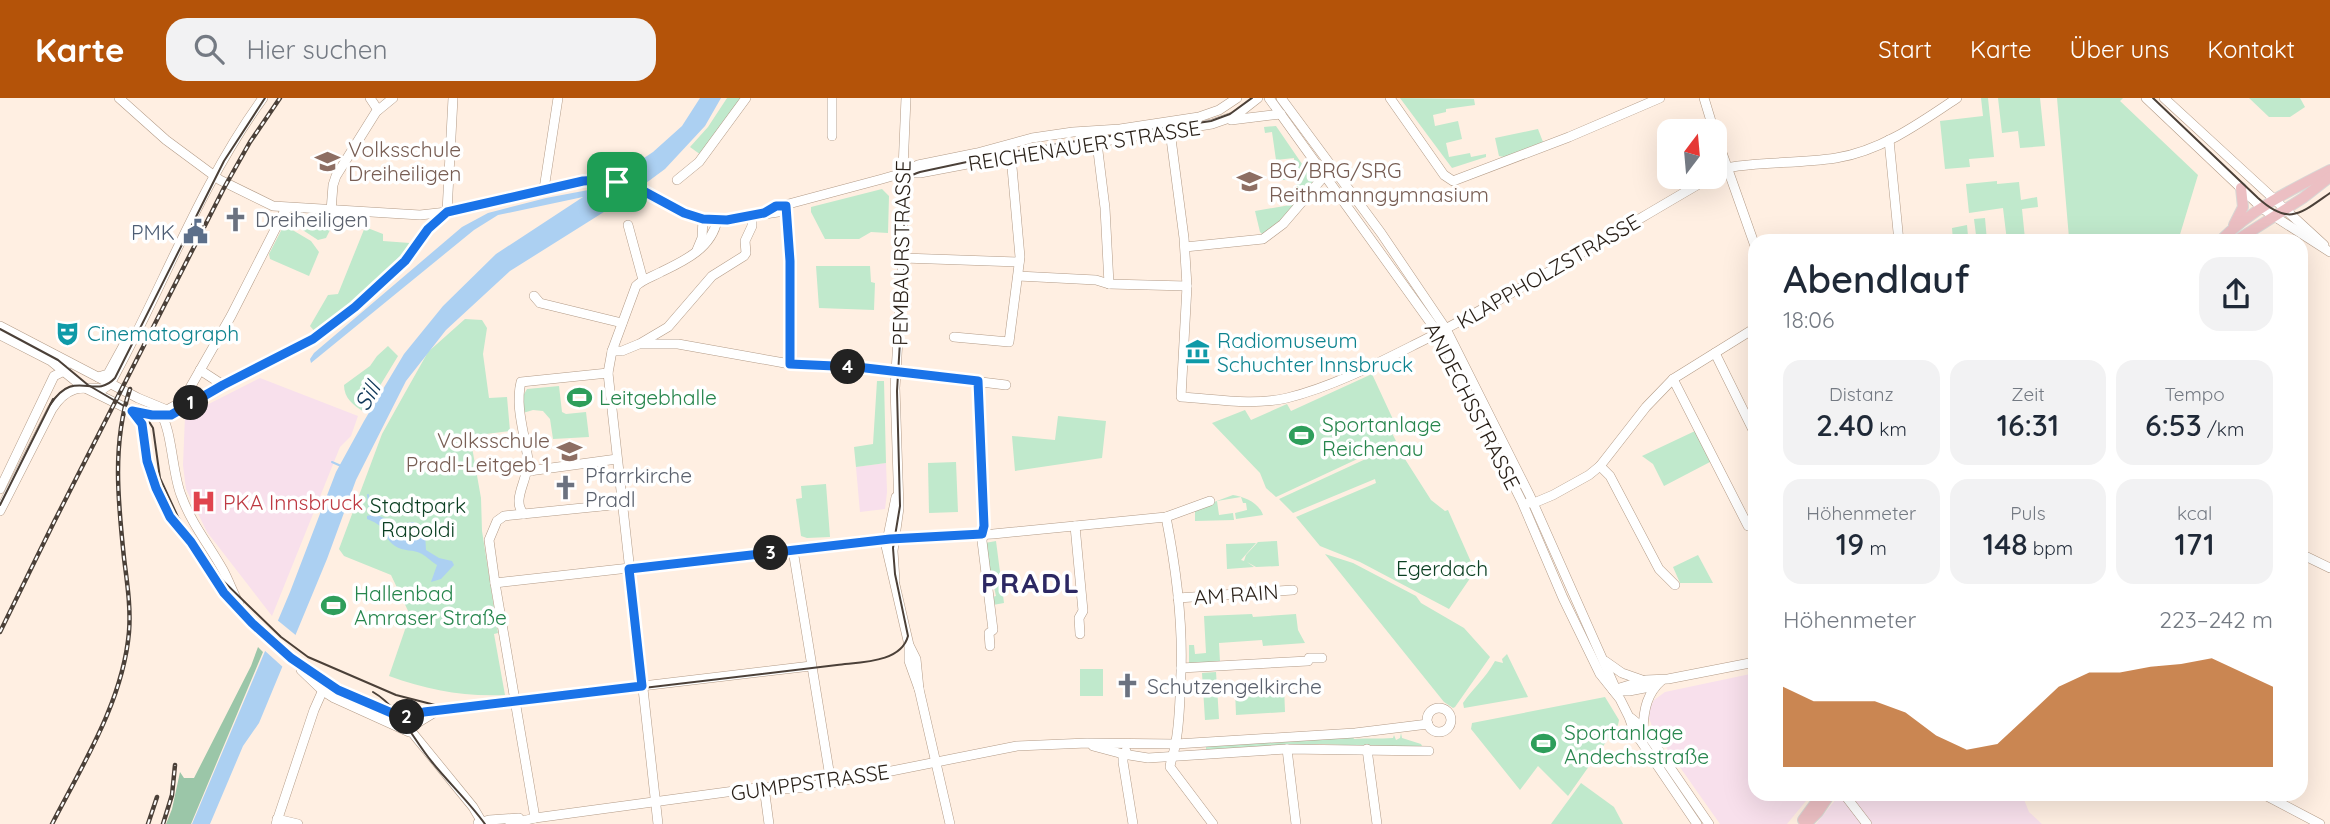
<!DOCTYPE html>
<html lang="de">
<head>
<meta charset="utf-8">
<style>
  body { margin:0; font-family:Quicksand,sans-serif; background:#f2f2f3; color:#1f2937; height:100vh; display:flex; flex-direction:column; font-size:26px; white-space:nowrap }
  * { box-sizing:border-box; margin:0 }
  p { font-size:23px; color:#747a83 }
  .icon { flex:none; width:38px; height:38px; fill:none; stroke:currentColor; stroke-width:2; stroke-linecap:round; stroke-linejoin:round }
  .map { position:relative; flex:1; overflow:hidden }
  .side { position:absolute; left:1748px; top:136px; width:560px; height:567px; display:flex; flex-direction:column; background:#fff; border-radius:21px; box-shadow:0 7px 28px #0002 }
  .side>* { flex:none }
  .needle { width:46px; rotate:16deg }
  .fabs { position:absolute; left:1657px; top:21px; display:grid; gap:14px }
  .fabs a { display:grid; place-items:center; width:70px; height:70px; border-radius:14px; background:#fff; box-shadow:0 7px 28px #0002; font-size:35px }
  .pin { position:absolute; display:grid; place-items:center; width:60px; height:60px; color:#fff; margin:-30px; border-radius:14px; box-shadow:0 4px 10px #0006 }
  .km { position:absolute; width:35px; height:35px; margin:-18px; border-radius:50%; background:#222; color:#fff; font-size:19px; line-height:35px; text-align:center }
  .round { display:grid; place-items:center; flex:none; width:74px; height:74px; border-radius:21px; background:#f2f2f3 }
  .summary { display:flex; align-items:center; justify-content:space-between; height:119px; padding:0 35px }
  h1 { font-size:38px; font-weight:600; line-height:52px }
  .figures { display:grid; grid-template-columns:repeat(3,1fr); gap:10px; height:119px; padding:7px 35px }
  .figures div { display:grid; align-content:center; border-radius:18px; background:#f2f2f3; text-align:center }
  .figures b { font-size:30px; font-weight:600 }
  .figures small { font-size:19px; font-weight:400 }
  .figures p { font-size:19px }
  .chart { height:196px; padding:14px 35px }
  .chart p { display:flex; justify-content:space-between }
  .chart svg { width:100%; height:126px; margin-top:7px; fill:#b45309; opacity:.7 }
  header { display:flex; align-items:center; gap:42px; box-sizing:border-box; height:98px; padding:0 35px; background:#b45309; color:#fff }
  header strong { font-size:33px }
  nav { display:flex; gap:38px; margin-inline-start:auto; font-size:24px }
  .search { width:490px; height:63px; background:#f2f2f3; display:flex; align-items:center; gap:18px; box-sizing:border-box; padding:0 24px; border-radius:21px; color:#747a83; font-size:26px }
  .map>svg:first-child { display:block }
</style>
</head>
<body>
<header>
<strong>Karte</strong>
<div class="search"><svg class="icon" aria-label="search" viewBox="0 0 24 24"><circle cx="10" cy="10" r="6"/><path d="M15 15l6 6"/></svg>Hier suchen</div>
<nav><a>Start</a><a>Karte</a><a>Über uns</a><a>Kontakt</a></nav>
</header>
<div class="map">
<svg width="2330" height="726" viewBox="0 0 2330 726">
  <rect width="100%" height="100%" fill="#ffefe2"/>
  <!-- commercial -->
  <g fill="#f8e0ec">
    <path d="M260,280L358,318L351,338L340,349L272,518L207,434L186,391L183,367L185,318Z"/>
    <path d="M886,365L887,394L885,411L860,414L856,369Z"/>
    <path d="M1755,575V696L1811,697L1787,726H1720L1653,631L1649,620L1650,610L1654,602L1665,594Z"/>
    <path d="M1840,696L2024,697L2023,699L2029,714L2042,726H1816Z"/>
  </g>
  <!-- green -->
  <g fill="#c0e9cc">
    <path d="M727,0H743L701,57L690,49L708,29Z"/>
    <path d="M1400,0L1474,1L1475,7L1446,11V14L1433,17L1435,28L1458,23L1462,41L1446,45L1449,59L1470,55L1471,59L1486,56V59L1452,70Z"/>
    <path d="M1981,0H1988L1994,59L1969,61L1970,69L1945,71L1940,23L1983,18Z"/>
    <path d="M1998,0H2040L2045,48L2020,50L2018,33L2002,35Z"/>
    <path d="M2057,0H2123L2120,3L2198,77L2178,143L2101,144L2069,140Z"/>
    <path d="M2249,0H2300L2305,9L2290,19H2269Z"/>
    <path d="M1276,28L1313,82L1312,86L1298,103L1294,104L1293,98L1298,97L1296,81L1283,82L1281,73L1295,71L1294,60L1276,62L1272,34L1265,35L1264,29Z"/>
    <path d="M1538,31L1543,44L1504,59L1499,58L1495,40Z"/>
    <path d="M1997,83V86L2019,84L2021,102L2037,99L2038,109L2022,111L2025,141L2007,143L2003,110L1969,115L1966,86Z"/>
    <path d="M882,91L889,98L888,135L871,134L859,141H825L811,114V109Z"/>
    <path d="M1296,106L1283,121L1262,136L1260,134L1255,113Z"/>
    <path d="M309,116L337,118L326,140L318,142L295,127L294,124H307Z"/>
    <path d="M1985,120L1987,143H1953L1952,130L1967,127L1968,138L1976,137L1974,121Z"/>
    <path d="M284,127L311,143L319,154L309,178L270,161L269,156Z"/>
    <path d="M365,129L383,136V143L410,145L409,149L356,205L317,236L310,228L328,197L338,196Z"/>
    <path d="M816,168H870L871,184L875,185L874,212L819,210Z"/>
    <path d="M465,221L482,222L487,230L483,256L489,300L507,299L510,333L470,338L481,400L482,433L498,535L494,536L505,597C463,599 428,592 389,578L410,517L391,477L344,458L339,451L382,336L406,293L428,254Z"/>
    <path d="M388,248L398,258L364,314C353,307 344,300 344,287L370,268L377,258Z"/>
    <path d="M1372,276L1397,330L1391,333L1396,343L1276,399L1266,390L1260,375L1212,325L1245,312L1251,322L1287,306L1291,313Z"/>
    <path d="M877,283H884L886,365L856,369L854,349L873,346Z"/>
    <path d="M559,288L562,314L566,316L586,314L589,339L553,341L550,321L543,313L533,312L523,315V298L527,291Z"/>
    <path d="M1058,318L1106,323L1102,360L1015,373L1012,338L1055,342Z"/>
    <path d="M1695,333L1710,364L1664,388L1653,366L1642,358Z"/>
    <path d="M1396,347L1431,402L1445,413L1448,412L1475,473L1449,511L1360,464L1320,448L1296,419L1376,385L1375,381L1293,415L1279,401Z"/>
    <path d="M956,364L958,414L929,415L928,365Z"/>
    <path d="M826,386L830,439L807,440L801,438L796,401L802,400L801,388Z"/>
    <path d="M1233,397C1245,399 1259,405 1263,417L1236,421L1235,415L1247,412L1246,405H1243L1241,399L1217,403L1219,417L1233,415L1234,422L1195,423V411Z"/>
    <path d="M996,443L1004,505L993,507L992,499L996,498L994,489H990L985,445Z"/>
    <path d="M1277,443L1279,468L1256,469L1247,464L1254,469L1227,471L1226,446L1256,445L1241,462L1244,463L1246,457L1258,444Z"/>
    <path d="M1325,456L1353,465L1416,498L1421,505L1464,530L1490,559L1455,609L1453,610L1444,604Z"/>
    <path d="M1698,457L1713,485H1680L1673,469Z"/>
    <path d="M1252,516L1253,519L1296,516L1298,532L1305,545L1263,548L1262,542L1219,545L1220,564L1189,566V547H1194L1195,556L1206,555L1204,518Z"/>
    <path d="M1507,556L1528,599L1464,610L1463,605C1474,589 1485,581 1495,563L1503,565L1502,561Z"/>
    <rect x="1080" y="571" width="23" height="27"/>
    <path d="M1216,574L1219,621L1205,622L1202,575Z"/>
    <path d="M1284,588L1285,614L1236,617L1235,591Z"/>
    <path d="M1605,599L1619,622L1618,627L1568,698L1538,668L1520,692L1471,631L1472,625Z"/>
    <path d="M1401,635L1402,640L1421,646L1423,650L1320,646L1206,653V648L1353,639L1354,641C1368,640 1379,641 1393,640L1394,637L1396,642L1400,640Z"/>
    <path d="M1581,685L1614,709L1623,726H1551Z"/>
  </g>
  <!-- forest -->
  <path fill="#9bc6a8" d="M258,549L263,554L191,726H166L172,711L180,674L184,680H194L251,568Z"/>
  <!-- water -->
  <g fill="#acd0f2">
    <path d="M700,0H721L705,28L665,71L623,102L510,173L446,232L406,283L356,382L327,461L259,625L243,648L210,726H192L290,494L336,374L364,323L404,256L443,208L496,156L583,99L498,117L474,132L311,265L310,261L314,255L462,129L488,115L546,100L599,90L653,54L682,28Z"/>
    <path d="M375,416L397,426L414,424L425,435L426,452L439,460L452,463L454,467L441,481L431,484L437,467C432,464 427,459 422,456C414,451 403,454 395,448C380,437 391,430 367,421V418Z"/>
  </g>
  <!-- pier -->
  <path fill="#ffefe2" d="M276,521L298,539L285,571L264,552Z"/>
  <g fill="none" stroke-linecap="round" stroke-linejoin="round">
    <!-- stream -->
    <g stroke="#acd0f2" stroke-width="2">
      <path d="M332,364L341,368"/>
      <path d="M368,397L370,411"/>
    </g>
    <defs>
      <g id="minor">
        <path d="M119,0L166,42L220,82L273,108L420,117L447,114L583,83H607L631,87L650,95L684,115L703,121L727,122L778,114L786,108"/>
        <path d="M370,0L378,12"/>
        <path d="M832,0V38"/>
        <path d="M1269,0L1438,235L1522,404L1563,500L1600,576L1620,601L1629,619L1634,633L1697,726"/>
        <path d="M1281,0L1381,135L1446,231L1530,398L1618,596"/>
        <path d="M1390,0L1444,77L1453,83L1569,39L1660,0"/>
        <path d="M1704,0L1714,33"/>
        <path d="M2146,0L2263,111L2330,154"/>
        <path d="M2164,0L2324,147"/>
        <path d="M1231,22L1281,16"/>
        <path d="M1170,33L1184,140L1187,188L1181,299C1215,301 1253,308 1287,300C1335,288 1380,264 1424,242C1522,192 1616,134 1711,79"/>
        <path d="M1715,35L1755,148"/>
        <path d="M1889,42L1899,144"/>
        <path d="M1097,45L1105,110L1109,186"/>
        <path d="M905,75H920L999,60L1212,26L1235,18L1258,0"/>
        <path d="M1715,76L1726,70L1738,68C1770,64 1803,65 1836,60C1881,53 1920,25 1957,0"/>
        <path d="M677,82L699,64L746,0"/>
        <path d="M544,91L558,0"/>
        <path d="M781,108L882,81L903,75L918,67L977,55L1032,40L1073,34L1120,31L1199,19L1219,12L1237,0"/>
        <path d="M786,108L790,163V266"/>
        <path d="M331,113L333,87L336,78L376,14L393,0"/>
        <path d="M447,114L453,0"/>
        <path d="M628,127L643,182"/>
        <path d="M1185,149L1263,141L1283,126L1325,77"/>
        <path d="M697,152L702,140L703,121"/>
        <path d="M903,160L1019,164"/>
        <path d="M1018,178L1096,182L1109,186L1187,188"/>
        <path d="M534,198L540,205L622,225"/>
        <path d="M0,228L138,300L167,312L178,306L187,295L231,218L286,110"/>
        <path d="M0,237L51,263L83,289L132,313L163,318L171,317L223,287L313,241L355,209L405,163L428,131L447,114"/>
        <path d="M954,239L1009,244L1020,159L1011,58"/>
        <path d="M641,245L668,229L712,178L744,158L746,155L745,143L752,128V118"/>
        <path d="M612,253H622L639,246H678L790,266L857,269L1006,287"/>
        <path d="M1715,255L1755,336"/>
        <path d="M200,272L223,287"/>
        <path d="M98,279L108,276L131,234"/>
        <path d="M1673,281L1748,428"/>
        <path d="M978,283L984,428L982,443L993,532L989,535L990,548"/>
        <path d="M110,286C162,192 199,88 263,0"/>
        <path d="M132,313L142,325L147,363L161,402L175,426L191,444L224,495L252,525L291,560L334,590L388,613L402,622L473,709L483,726"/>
        <path d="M160,315C172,330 172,375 181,397C191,425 209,447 223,472C229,483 233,495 239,506"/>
        <path d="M1600,368L1610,378L1659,471L1675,487"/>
        <path d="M529,373C528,343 514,313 521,284L608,275"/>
        <path d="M0,391L54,278L66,272"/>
        <path d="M896,399L886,448L909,547L916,561L919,591"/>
        <path d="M1528,405H1534L1553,397L1589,377L1600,368L1646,309L1673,281L1755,230"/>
        <path d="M0,413L52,311C66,289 79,288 103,291L110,286"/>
        <path d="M524,416C513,405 523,389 526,375L529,373L617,361"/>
        <path d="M1166,419C1176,470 1183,523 1181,574C1180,597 1180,621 1176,643C1175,653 1171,660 1170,669L1213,726"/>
        <path d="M1075,428L1083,513L1079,520L1080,536"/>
        <path d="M793,452L831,685"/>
        <path d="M2301,456L2330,470"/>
        <path d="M895,483L893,453L899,410L895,290L903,160L902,95L906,0"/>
        <path d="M495,485L890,441L993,436L1166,419L1210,403"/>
        <path d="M1178,500L1293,492"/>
        <path d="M909,548V563L919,591L950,726"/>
        <path d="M1605,563L1622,575L1642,582"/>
        <path d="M1181,570L1308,563L1309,560H1322"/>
        <path d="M301,572L323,593L334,600L409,634"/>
        <path d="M1613,592L1646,582L1668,581L1755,564"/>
        <path d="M1617,593H1629L1655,588"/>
        <circle cx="1439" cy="622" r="12"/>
        <path d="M397,617L408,619L424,614L811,568"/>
        <path d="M1631,620L1643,630L1709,726"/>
        <path d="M405,630H409L432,616"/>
        <path d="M1643,630C1644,611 1647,595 1662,582"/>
        <path d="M1093,648L1123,656L1148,660L1287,651L1429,653"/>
        <path d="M1287,651L1296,726"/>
        <path d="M1367,651L1377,726"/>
        <path d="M1126,653L1123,656V664L1133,726"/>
        <path d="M764,689L769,726"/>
        <path d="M1844,696L1867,726"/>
        <path d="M2263,696L2320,726"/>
        <path d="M535,720L495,485L489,442L497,423L504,418L622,406"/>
        <path d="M277,721L298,726"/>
        <path d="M478,725L489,722L519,720"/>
        <path d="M276,726L314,612L326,585"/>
        <path d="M510,726L535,720L764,689L790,691L831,685L1017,648L1087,645L1176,646L1355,635L1428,626"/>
        <path d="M658,726L608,275L612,253L636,188C643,181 652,179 661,174C684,163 712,150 717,122"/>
      </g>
      <g id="major">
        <path d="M2234,127L2243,109L2241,90"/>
        <path d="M2219,144C2249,113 2292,91 2330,72"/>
        <path d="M2234,144L2303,100L2330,79"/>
        <path d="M1803,722L1822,696"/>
        <path d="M1806,726L1818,714L1830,696"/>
      </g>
    </defs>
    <!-- minor casing -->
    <use href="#minor" stroke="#b39b87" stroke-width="10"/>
    <!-- major casing -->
    <use href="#major" stroke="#d8d7d5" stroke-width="12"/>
    <!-- minor -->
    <use href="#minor" stroke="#fff" stroke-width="9"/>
    <!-- major -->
    <use href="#major" stroke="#ecbfc3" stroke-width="10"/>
    <!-- tram -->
    <g stroke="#4b4038" stroke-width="2">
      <path d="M2153,0L2258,100C2289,128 2300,116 2330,95"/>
      <path d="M0,231L58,262L88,287L148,322L153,330L160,380L178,419L218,478L281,539L308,559L396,597L439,608L475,610L837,567C860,564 901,565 908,538L895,476L893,450L900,408L897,293L905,160L903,92C905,82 910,77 920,74L1037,49L1211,23L1230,16L1252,0"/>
      <path d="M50,307C75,268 94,303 115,280L224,63L265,0"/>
      <path d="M0,407L53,301"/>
      <path d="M373,594C399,609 413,641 432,664C449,685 469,704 485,726"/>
    </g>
    <defs>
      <g id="rail">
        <path d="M0,534L54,424L224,90L250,44L280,0"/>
        <path d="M52,726C83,666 123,603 129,534C131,509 127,484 124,460C118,403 112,345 130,291"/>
        <path d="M148,726L157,699"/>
        <path d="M163,726L172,697L175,667"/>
      </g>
    </defs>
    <!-- rail casing -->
    <use href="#rail" stroke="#4b4038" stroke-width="4.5"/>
    <!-- rail -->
    <use href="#rail" stroke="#fff" stroke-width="2" stroke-dasharray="5" stroke-linecap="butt"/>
  </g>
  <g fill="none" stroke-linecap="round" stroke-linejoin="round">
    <defs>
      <path id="route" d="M601,82L636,89L684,115L703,121L727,122L764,115L776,108H786L790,163V266L857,269L978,283L984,428L982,436L890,441L629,471L642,588L424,614L408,619H401L338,592L291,560L252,525L224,495L191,444L170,419L156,390L147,363L142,326L132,313L152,317H171L223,287L313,241L355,209L405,163L428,131L447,114L583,83Z"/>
    </defs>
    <!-- route casing -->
    <use href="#route" stroke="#fff" stroke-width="14"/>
    <!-- route -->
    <use href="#route" stroke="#1a73e8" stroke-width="9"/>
  </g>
  <!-- icons -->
  <defs>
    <symbol id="school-bare" viewBox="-9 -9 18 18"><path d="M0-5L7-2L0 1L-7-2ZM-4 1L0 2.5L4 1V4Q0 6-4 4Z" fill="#8d6e63" stroke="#fff" stroke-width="2.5" paint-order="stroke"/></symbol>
    <symbol id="church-bare" viewBox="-9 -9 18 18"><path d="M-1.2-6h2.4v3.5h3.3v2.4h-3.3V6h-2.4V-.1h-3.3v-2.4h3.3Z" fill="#6b7280" stroke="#fff" stroke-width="2.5" paint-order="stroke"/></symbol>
    <symbol id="civic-bare" viewBox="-9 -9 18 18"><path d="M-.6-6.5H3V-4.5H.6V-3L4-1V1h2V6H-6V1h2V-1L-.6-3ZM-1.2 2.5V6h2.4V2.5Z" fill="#5c6f8a" stroke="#fff" stroke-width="2.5" paint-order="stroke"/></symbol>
    <symbol id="theatre-bare" viewBox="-9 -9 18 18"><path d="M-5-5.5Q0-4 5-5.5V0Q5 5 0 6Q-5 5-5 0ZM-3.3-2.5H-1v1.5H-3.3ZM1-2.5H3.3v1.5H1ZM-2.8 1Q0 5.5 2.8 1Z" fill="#0f9aa8" stroke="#fff" stroke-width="2.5" paint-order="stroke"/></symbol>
    <symbol id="museum-bare" viewBox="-9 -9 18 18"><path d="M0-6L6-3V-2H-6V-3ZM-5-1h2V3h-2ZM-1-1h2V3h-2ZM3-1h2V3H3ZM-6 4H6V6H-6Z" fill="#0f9aa8" stroke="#fff" stroke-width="2.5" paint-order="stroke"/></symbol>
    <symbol id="stadium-bare" viewBox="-9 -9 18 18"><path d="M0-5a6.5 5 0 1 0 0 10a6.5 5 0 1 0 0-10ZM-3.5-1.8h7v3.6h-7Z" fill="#2e9e5b" stroke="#fff" stroke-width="2.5" paint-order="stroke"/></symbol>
    <symbol id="hospital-bare" viewBox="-9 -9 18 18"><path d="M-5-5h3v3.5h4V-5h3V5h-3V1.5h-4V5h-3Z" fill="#e0444e" stroke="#fff" stroke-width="2.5" paint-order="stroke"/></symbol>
  </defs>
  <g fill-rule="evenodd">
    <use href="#school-bare" x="310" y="46" width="35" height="35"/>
    <use href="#school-bare" x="1232" y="66" width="35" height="35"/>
    <use href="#church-bare" x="218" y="104" width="35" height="35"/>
    <use href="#civic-bare" x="178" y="116" width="35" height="35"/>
    <use href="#theatre-bare" x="50" y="218" width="35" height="35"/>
    <use href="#museum-bare" x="1180" y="236" width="35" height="35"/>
    <use href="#stadium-bare" x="562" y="282" width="35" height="35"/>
    <use href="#stadium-bare" x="1284" y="320" width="35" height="35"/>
    <use href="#school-bare" x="552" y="336" width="35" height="35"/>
    <use href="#church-bare" x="548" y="372" width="35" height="35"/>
    <use href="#hospital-bare" x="186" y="386" width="35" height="35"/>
    <use href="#stadium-bare" x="316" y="490" width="35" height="35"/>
    <use href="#church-bare" x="1110" y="570" width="35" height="35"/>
    <use href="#stadium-bare" x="1526" y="628" width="35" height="35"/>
  </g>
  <g text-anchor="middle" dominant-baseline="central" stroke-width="7" stroke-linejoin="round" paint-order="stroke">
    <!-- street labels -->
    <g font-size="21" fill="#281f17" stroke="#fff">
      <text transform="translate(1084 47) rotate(-9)">REICHENAUER STRASSE</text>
      <text transform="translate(901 155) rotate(-89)">PEMBAURSTRASSE</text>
      <text transform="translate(1548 173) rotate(-30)">KLAPPHOLZSTRASSE</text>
      <text transform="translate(1473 308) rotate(63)">ANDECHSSTRASSE</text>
      <text transform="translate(1236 496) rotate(-4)">AM RAIN</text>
      <text transform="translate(810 684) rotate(-8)">GUMPPSTRASSE</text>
    </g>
    <!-- education labels -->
    <g font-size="21" fill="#785e54" stroke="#fff" text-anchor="start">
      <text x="348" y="51">Volksschule<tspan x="348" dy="24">Dreiheiligen</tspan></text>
      <text x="1269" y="72">BG/BRG/SRG<tspan x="1269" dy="24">Reithmanngymnasium</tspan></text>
      <text x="550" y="342" text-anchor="end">Volksschule<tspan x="550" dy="24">Pradl-Leitgeb 1</tspan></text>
    </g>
    <!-- worship labels -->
    <g font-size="21" fill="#5b616d" stroke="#fff" text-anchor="start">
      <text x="255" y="121">Dreiheiligen</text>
      <text x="585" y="377">Pfarrkirche<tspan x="585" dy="24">Pradl</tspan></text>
      <text x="1147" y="588">Schutzengelkirche</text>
    </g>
    <!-- service labels -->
    <g font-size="21" fill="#4e5e75" stroke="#fff" text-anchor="end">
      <text x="175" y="134">PMK</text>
    </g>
    <!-- culture labels -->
    <g font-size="21" fill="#0d838f" stroke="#fff" text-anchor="start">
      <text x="87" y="235">Cinematograph</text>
      <text x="1217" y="242">Radiomuseum<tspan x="1217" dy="24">Schuchter Innsbruck</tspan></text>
    </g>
    <!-- leisure labels -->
    <g font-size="21" fill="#27864d" stroke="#fff" text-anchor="start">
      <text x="599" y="299">Leitgebhalle</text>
      <text x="1322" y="326">Sportanlage<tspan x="1322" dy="24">Reichenau</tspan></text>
      <text x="354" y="495">Hallenbad<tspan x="354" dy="24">Amraser Straße</tspan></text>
      <text x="1564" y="634">Sportanlage<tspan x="1564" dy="24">Andechsstraße</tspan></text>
    </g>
    <!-- health labels -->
    <g font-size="21" fill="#be3a42" stroke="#fff" text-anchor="start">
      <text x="223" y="404">PKA Innsbruck</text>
    </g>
    <!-- park labels -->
    <g font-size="21" fill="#0c4023" stroke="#fff">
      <text x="418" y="407">Stadtpark<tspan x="418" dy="24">Rapoldi</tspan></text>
      <text x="1442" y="470">Egerdach</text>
    </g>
    <!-- water labels -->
    <g font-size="23" font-style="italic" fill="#0f3758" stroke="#fff">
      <text transform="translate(367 298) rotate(-60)">Sill</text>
    </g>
    <!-- district labels -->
    <g font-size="28" font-weight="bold" letter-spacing="2" fill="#2c2863" stroke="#fff">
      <text x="1031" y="484">PRADL</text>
    </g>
  </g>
</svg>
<div class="fabs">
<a><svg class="needle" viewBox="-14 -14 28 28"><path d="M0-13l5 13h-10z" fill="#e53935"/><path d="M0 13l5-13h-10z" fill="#747a83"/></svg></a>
</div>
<div class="pin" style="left:617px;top:84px;background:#1e9e55"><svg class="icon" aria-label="arrive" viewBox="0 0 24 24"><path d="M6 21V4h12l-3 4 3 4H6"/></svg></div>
<b class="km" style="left:191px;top:305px">1</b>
<b class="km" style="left:407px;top:619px">2</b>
<b class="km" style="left:771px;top:455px">3</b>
<b class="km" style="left:848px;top:269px">4</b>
<section class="side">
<div class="summary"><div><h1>Abendlauf</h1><p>18:06</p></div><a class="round"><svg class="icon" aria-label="share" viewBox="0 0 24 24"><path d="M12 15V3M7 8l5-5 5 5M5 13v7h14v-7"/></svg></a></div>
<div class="figures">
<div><p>Distanz</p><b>2.40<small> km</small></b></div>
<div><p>Zeit</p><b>16:31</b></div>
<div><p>Tempo</p><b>6:53<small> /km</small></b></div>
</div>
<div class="figures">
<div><p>Höhenmeter</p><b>19<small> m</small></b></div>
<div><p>Puls</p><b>148<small> bpm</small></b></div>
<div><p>kcal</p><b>171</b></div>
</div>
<div class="chart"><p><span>Höhenmeter</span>223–242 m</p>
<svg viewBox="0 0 160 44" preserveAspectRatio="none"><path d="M0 44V16L10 21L20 21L30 21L40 25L50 33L60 38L70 36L80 26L90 16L100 11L110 11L120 9L130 8L140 6L150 11L160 16V44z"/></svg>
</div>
</section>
</div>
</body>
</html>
